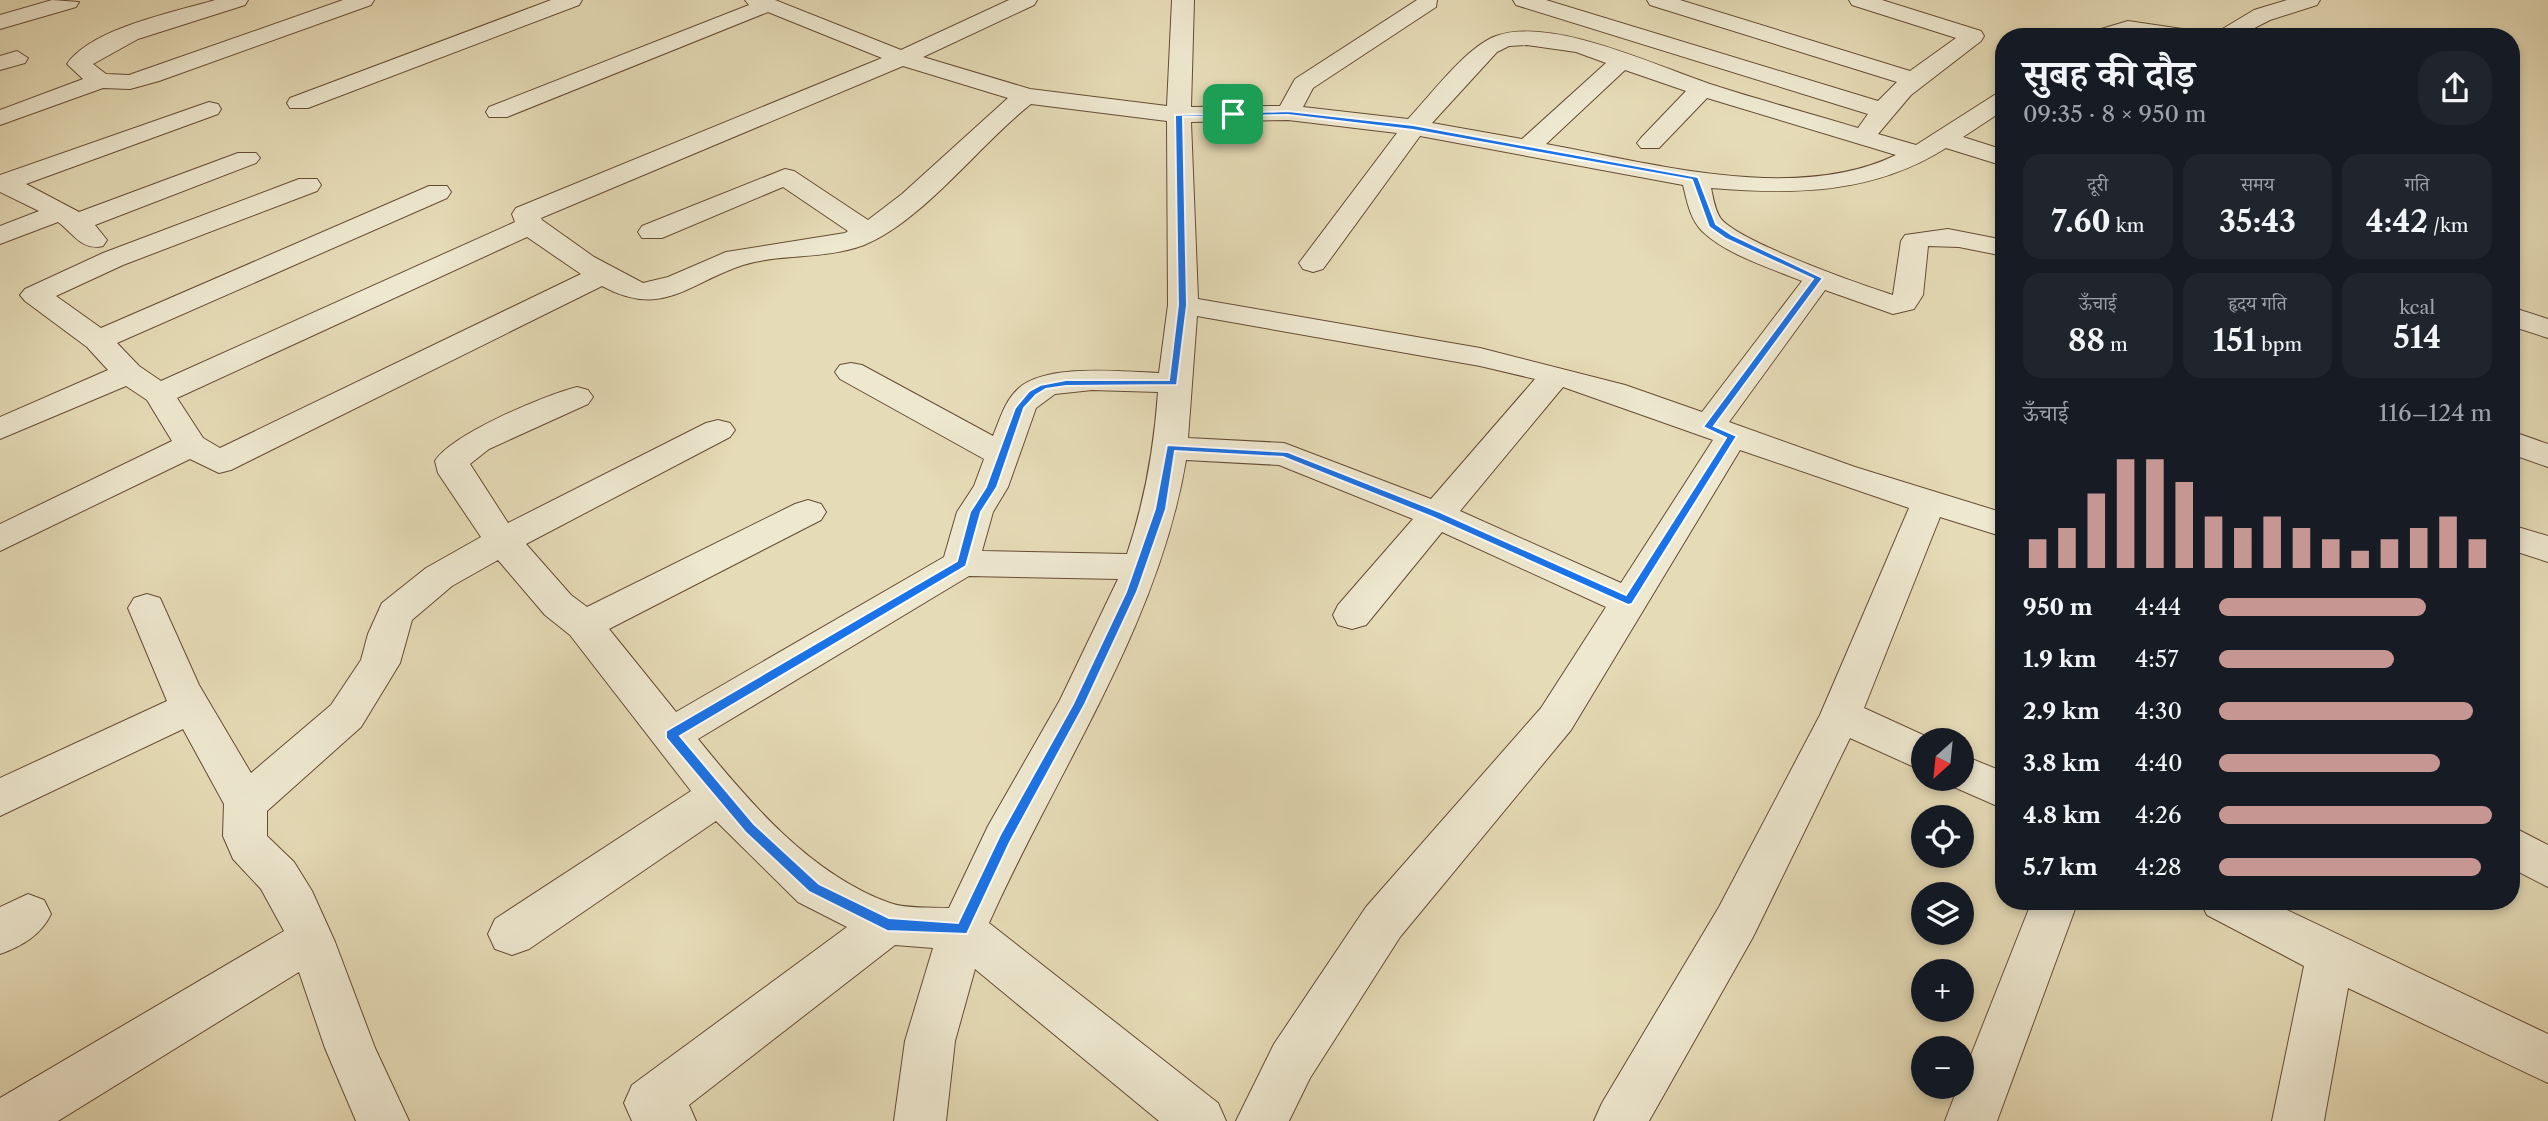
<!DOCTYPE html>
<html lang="hi">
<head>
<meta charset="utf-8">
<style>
  body { margin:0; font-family:"Libre Caslon Text","Noto Serif Devanagari",serif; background:#20242c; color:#f1f3f6; height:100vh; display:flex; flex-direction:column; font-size:26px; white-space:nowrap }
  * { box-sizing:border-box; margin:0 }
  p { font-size:23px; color:#9ea1a6 }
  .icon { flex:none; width:38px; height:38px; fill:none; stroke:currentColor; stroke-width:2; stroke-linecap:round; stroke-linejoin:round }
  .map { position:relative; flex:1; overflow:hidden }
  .sheet { position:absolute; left:1995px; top:28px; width:525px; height:882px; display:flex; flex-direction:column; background:#171b24; border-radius:28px; box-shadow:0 4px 10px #0003 }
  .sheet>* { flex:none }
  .needle { width:46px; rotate:207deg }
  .tools { position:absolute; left:1911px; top:728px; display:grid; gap:14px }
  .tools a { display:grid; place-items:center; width:63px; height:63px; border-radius:50%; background:#171b24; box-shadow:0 4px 10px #0003; font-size:35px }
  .pin { position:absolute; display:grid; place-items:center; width:60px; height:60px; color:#fff; margin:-30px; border-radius:14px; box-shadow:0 4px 10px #0006 }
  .round { display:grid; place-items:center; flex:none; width:74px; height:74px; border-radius:28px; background:#20242c }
  .head { display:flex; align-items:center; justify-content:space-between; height:119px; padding:0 28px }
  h1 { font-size:38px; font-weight:700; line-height:52px }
  .metrics { display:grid; grid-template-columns:repeat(3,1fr); gap:10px; height:119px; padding:7px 28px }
  .metrics div { display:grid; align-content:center; border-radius:18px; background:#20242c; text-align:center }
  .metrics b { font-size:30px; font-weight:700 }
  .metrics small { font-size:19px; font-weight:400 }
  .metrics p { font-size:19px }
  .chart { height:196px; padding:14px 28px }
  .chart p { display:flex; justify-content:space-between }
  .chart svg { width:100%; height:126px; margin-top:7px; stroke:#c59692; stroke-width:6 }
  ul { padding:0 28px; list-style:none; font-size:23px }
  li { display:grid; grid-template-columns:112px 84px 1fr; align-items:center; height:52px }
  li i { height:18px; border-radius:9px; background:#c59692 }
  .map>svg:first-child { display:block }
</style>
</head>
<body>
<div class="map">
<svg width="2548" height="1121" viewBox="0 0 2548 1121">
  <rect width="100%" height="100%" fill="#e5dbb6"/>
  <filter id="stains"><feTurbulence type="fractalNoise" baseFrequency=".00286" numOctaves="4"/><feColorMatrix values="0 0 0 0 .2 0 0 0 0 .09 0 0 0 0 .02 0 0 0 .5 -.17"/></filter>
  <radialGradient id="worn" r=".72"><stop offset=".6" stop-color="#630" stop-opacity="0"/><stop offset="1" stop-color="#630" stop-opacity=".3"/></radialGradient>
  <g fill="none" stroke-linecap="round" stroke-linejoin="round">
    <defs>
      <g id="minor">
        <path d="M52,0L79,2L76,7L0,29V15Z"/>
        <path d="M215,0H248L245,5L138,39L93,64L106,74L129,75L343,0H374L371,5L159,81L130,89L103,88L0,125V110L83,79L67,64C92,28 175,12 215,0Z"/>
        <path d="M551,0H582L579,5L308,108H290L287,103L290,98Z"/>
        <path d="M745,0H775L901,50L1009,0H1037L1034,5L923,57L1030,89L1167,106L1172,0H1194L1191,107L1280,106L1295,79L1417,0H1437L1436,7L1313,88L1303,107L1408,119C1431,95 1466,47 1496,36C1551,16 1656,66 1710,84C1759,100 1809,113 1858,128L1868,114L1516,5L1513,0H1546L1878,101L1897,82L1650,5L1647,0H1680L1910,71L1956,38L1852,5L1849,0H1882L1981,31L1984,36L1981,41L1911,95L1878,134L1916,145L1996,94L2004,92V110L1963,137L2004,150V166L1946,148C1873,194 1795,195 1711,188C1713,197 1715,211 1721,219C1742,243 1859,284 1893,295L1901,241L1905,235L1948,229L2004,240V256L1959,247L1928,246L1923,295L1914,309L1893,314L1825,290L1729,422L1855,467L2004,513V537L1940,517L1864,708L1934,740H1923V771L1850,738L1753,937L1649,1121H1594L1602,1103L1719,907L1820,715L1909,508L1740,450L1571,730L1400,937L1310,1078L1289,1121H1236L1274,1044L1366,907L1541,708L1606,607L1442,532L1366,625L1352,629L1338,625L1333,615L1338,605L1413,519L1279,465L1186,460C1158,627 1057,770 989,923L1218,1103L1226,1121H1159L975,969L955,1041L946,1121H894L905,1041L933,948L895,945L689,1105L696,1121H632L624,1103L632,1085L847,927L798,902L716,821L529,949L512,955L495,949L488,934L495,919L691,791L570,635L545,615L498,560L452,586L412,620L400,663L361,727L267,811V836L294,862L312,891L335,942L375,1048L409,1121H356L325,1048L299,972L58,1121H0V1098L284,931L261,889L233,859L223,836L224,804L183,729L0,816V778L167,701L128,608L134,598L147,594L160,598L199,685L251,773L331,705L361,660L368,634L382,603L426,568L481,537L438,473L435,461C452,434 545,395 577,387L588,390L593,397L588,404L489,449L470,464L508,523L706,423L718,420L730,423L735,430L730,437L526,544L571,595L587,607L795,504L808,500L821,504L826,512L821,520L609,629L676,712L944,557L957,512L974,486L984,459L840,379L835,372L840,365L851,363L862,365L993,436C1000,419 1005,400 1019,388C1048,363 1123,372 1159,373L1168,305L1167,121L1031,104C980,144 922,222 864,245C824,260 782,253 743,265C688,283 663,319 602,286L231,470L219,473L190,459L0,551V524L172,441L147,400L126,386L0,439V417L108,370L87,347L25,301L20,295L25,289L103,253L299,179H317L321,185L317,191L123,265L56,296L101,328L429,186H447L451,192L447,198L117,343L139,366L161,381L515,222L512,214L516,208L882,58L768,12L507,117H489L486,112L489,107L749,5ZM1527,45L1576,52L1606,63L1522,139L1432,123L1497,52L1509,46ZM903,66L1008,98L902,194L868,220L794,171L785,169L642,226L638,232L642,238H662L783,187L848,231L845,233L726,252L668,277L643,283L594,257L542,220L541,218ZM1625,70L1686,91L1641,138L1637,143L1641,148H1659L1707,98L1896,155C1795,204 1651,163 1546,144ZM1288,120L1397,133L1299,263L1303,269L1313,272L1323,269L1420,136L1683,185C1687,201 1690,219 1702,231C1727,255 1770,268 1802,281L1702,412L1625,385L1480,348L1198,299L1191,122ZM527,237L581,274L220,448L203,438L177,398ZM1197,316L1480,366L1535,379L1431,499L1284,443L1188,438ZM1563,387L1713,440L1621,583L1460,511ZM1092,390L1158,392C1154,449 1145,500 1127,554L982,551L993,512L1008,487L1036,408L1055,394ZM969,576L1118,579L1060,700L988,826L949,908C931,907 907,909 890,903C810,874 750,803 698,739Z"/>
        <path d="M2287,0H2320L2317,5L2270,20L2237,37H2209L2254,10Z"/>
        <path d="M2128,21L2189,30L2200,37H2088L2091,32Z"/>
        <path d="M17,51L28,58L25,63L0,70V56Z"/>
        <path d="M209,102L218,104L221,109L218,114L26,184L79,212L238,153H256L260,158L256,163L95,225L107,240L103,246C82,251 74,234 58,222L0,244V226L39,211L0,192V175Z"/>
        <path d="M2511,307L2548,319V338L2511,326Z"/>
        <path d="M2511,431L2548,444V467L2511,454Z"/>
        <path d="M2511,525L2548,536V562L2511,550Z"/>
        <path d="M1962,755L2004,772V809L1947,784L1944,779H1962Z"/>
        <path d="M2511,826L2548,845V887L2511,868Z"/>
        <path d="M28,894L44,900L51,914C41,935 22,946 0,954V907Z"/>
        <path d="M2032,901H2078L1997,1121H1945L1958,1087H1962V1078Z"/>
        <path d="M2200,901H2268L2548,1034V1083L2348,988L2324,1121H2272L2304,966L2207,915Z"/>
      </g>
    </defs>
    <!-- minor casing -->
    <use href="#minor" stroke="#664c34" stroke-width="2"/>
    <!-- minor -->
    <use href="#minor" fill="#eee8d0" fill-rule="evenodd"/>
  </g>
  <!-- route -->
  <path fill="#1a73e8" stroke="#fff" stroke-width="2" fill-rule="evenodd" d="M1288,111L1413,125L1698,177L1716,224L1732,235L1823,278L1714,426L1737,436L1632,604L1628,605L1432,517L1283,457L1175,451L1166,509L1137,592L1085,704L1010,842L967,934L887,931L809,892L745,832L666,738V731L957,561L970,512L986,487L1015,408L1029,391L1040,385L1066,380H1169L1178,305L1175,115ZM1288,115L1413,130L1692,180L1709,227L1726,239L1813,279L1703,427L1726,438L1626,595L1440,512L1288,452L1167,445L1155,509L1126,592L1073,704L1000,835L958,923L889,918L819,884L754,824L680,736L966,566L981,512L997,487L1024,408L1036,395L1046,389L1066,386L1177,385L1187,305L1183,117Z"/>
  <rect width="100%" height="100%" filter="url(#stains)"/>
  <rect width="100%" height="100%" fill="url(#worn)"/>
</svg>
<div class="tools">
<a><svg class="needle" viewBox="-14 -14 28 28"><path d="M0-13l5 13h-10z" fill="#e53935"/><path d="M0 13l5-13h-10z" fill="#9ea1a6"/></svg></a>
<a><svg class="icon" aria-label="locate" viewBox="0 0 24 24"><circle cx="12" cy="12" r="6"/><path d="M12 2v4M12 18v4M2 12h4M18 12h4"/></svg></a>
<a><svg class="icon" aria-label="layers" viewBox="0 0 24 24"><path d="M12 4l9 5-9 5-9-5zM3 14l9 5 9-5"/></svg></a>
<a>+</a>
<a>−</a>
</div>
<div class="pin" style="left:1233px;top:114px;background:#1e9e55"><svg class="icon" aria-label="arrive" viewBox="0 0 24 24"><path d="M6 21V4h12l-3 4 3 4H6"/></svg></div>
<section class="sheet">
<div class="head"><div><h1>सुबह की दौड़</h1><p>09:35 · 8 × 950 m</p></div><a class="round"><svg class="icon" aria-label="share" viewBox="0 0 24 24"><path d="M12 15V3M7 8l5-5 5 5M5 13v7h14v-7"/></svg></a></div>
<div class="metrics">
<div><p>दूरी</p><b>7.60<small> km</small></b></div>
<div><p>समय</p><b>35:43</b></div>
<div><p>गति</p><b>4:42<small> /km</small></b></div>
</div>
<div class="metrics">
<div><p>ऊँचाई</p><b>88<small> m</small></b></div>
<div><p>हृदय गति</p><b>151<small> bpm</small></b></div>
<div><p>kcal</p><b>514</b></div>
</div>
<div class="chart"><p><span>ऊँचाई</span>116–124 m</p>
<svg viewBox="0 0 160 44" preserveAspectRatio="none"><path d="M5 44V34M15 44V30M25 44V18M35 44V6M45 44V6M55 44V14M65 44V26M75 44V30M85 44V26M95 44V30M105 44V34M115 44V38M125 44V34M135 44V30M145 44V26M155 44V34"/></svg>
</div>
<ul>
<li><b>950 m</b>4:44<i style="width:76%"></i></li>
<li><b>1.9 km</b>4:57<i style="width:64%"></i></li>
<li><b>2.9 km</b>4:30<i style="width:93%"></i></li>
<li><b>3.8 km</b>4:40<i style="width:81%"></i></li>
<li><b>4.8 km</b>4:26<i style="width:100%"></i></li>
<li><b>5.7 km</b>4:28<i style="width:96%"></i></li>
</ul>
</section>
</div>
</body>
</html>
